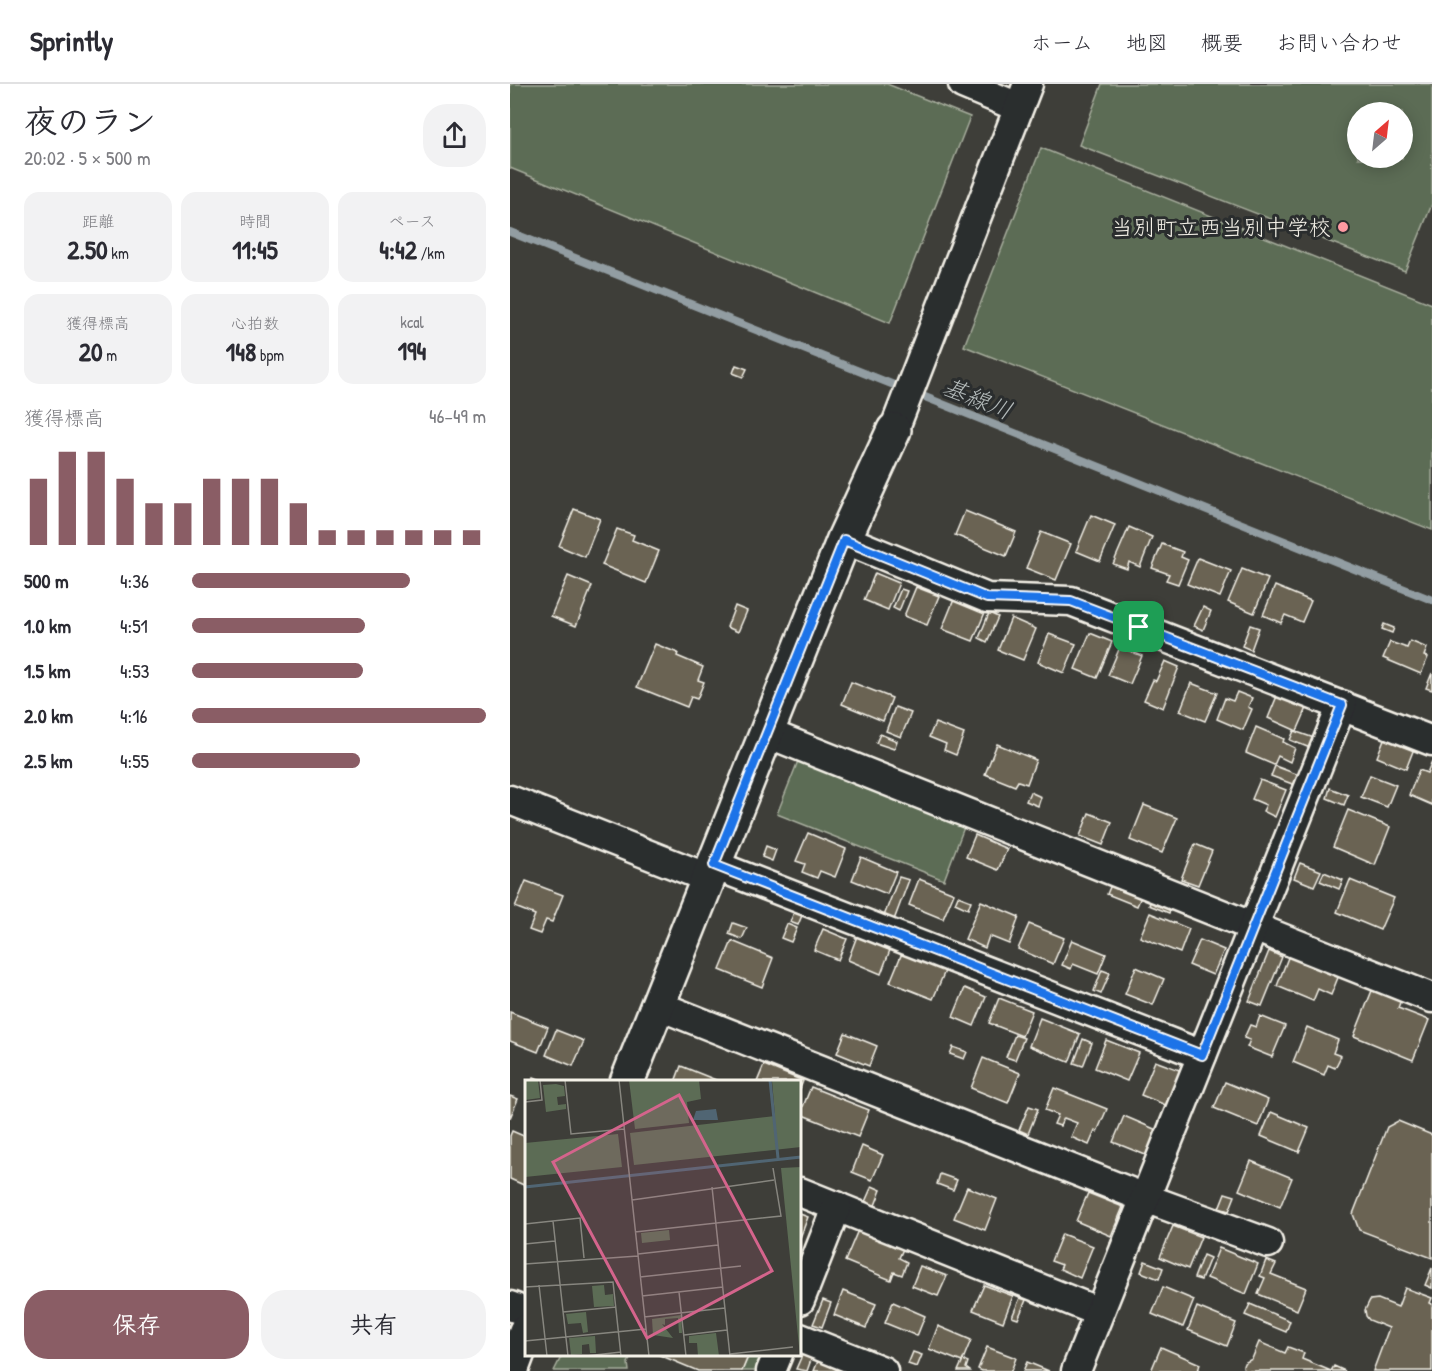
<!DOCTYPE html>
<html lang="ja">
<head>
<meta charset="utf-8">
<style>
  body { margin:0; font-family:"Patrick Hand","Klee One",sans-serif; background:#f2f2f3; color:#2b2b33; height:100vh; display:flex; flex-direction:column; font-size:22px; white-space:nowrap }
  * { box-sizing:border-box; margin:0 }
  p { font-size:20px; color:#7c7c81 }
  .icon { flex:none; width:33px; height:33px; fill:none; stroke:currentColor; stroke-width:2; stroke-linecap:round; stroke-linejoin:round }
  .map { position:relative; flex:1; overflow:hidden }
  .sheet { display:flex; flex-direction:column; background:#fff; width:510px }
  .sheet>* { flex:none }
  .needle { width:39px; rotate:28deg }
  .controls { position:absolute; left:837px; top:18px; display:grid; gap:12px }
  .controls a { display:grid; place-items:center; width:66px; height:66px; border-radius:50%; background:#fff; box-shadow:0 3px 15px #0003; font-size:30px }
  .pin { position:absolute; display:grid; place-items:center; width:51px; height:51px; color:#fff; margin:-26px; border-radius:12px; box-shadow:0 3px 9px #0006 }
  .round { display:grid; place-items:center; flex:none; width:63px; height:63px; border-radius:24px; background:#f2f2f3 }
  .overview { display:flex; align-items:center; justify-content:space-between; height:102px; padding:0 24px }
  h1 { font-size:33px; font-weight:800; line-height:45px }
  .figures { display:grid; grid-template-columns:repeat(3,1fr); gap:9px; height:102px; padding:6px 24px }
  .figures div { display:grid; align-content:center; border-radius:15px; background:#f2f2f3; text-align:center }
  .figures b { font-size:26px; font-weight:800 }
  .figures small { font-size:16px; font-weight:400 }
  .figures p { font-size:16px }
  .chart { height:168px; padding:12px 24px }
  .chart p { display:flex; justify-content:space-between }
  .chart svg { width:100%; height:108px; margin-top:6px; stroke:#8a5d65; stroke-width:6 }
  .cta { display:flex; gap:12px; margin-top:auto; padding:12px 24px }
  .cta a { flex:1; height:69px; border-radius:24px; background:#8a5d65; color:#fff; font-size:24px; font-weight:800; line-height:69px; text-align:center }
  .cta a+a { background:#f2f2f3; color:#2b2b33 }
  ul { padding:0 24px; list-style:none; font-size:20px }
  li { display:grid; grid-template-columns:96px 72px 1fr; align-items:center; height:45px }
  li i { height:15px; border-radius:8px; background:#8a5d65 }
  header { display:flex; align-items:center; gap:36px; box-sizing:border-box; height:84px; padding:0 30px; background:#fff; border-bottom:2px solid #e1e1e2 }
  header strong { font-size:28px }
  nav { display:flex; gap:33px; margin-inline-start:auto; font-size:21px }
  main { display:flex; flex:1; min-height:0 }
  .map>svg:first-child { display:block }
</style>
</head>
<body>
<header>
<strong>Sprintly</strong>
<nav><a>ホーム</a><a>地図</a><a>概要</a><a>お問い合わせ</a></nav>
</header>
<main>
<section class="sheet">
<div class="overview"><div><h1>夜のラン</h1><p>20:02 · 5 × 500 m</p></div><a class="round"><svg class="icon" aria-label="share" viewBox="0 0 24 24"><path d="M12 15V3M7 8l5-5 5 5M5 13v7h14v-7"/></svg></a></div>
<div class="figures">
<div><p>距離</p><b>2.50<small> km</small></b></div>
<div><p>時間</p><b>11:45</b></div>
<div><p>ペース</p><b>4:42<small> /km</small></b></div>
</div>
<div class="figures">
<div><p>獲得標高</p><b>20<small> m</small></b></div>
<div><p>心拍数</p><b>148<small> bpm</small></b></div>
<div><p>kcal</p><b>194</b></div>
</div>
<div class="chart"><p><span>獲得標高</span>46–49 m</p>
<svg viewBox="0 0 160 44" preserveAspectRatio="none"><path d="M5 44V17M15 44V6M25 44V6M35 44V17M45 44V27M55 44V27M65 44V17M75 44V17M85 44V17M95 44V27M105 44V38M115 44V38M125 44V38M135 44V38M145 44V38M155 44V38"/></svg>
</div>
<ul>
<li><b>500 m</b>4:36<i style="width:74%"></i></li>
<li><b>1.0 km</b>4:51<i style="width:59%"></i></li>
<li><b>1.5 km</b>4:53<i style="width:58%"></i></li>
<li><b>2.0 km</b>4:16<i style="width:100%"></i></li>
<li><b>2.5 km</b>4:55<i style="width:57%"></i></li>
</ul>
<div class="cta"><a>保存</a><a>共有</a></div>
</section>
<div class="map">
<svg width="922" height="1287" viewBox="0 0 922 1287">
  <rect width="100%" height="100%" fill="#3e3e39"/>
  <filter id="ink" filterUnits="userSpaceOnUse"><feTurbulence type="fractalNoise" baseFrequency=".0167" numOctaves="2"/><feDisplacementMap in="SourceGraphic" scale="12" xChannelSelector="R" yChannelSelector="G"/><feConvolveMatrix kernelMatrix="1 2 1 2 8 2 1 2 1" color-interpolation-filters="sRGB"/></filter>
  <g filter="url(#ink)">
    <!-- green -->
    <g fill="#5c6c55" stroke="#a8ae9e" stroke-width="1.5" fill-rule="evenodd">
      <path d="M0,0H377L460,33L380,239L0,84Z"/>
      <path d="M592,0H922V120L895,187L569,61ZM892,28V74H848V28Z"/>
      <path d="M531,64L922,220V446L454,262Z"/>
      <path d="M290,672L456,738L434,796L267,730Z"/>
      <path d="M52,1271V1270L122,1271L118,1279L119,1287H44Z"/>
      <path d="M239,1271H259L252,1287H232Z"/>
    </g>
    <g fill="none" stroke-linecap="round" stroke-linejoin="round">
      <!-- stream -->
      <g stroke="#929da2" stroke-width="8">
        <path d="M0,148L394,305"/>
        <path d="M405,309L922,516"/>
      </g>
    </g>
    <!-- building -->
    <g fill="#6b6453" stroke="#f4f1e8" stroke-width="1.5">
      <path d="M226,281L237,285L233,293L223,289Z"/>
      <path d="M64,425L90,435L75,473L49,462Z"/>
      <path d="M455,427L506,448L496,472L445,451Z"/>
      <path d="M581,431L605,441L590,477L566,467Z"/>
      <path d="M619,443L642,453L630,483L619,478L617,485L603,480Z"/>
      <path d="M107,445L124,451L122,456L149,467L136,499L92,481Z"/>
      <path d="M531,448L561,460L546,496L516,484Z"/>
      <path d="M652,460L673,468L671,473L678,476L668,500L656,496L659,490L642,484Z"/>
      <path d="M688,474L721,487L710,513L677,500Z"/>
      <path d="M732,485L758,495L744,529L718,518Z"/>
      <path d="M365,489L389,499L378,526L354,516Z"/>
      <path d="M58,492L82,502L66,542L41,532Z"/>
      <path d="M765,502L801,517L792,538L775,531L771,539L753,531Z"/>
      <path d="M406,503L429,512L417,541L394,532Z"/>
      <path d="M391,505L397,507L389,527L383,524Z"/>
      <path d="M445,513L476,526L463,557L432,545Z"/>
      <path d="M225,522L237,527L228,548L217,543Z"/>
      <path d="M693,523L701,527L693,546L684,542Z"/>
      <path d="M479,529L488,533L477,558L469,554Z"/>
      <path d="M501,534L526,545L513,576L488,566Z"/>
      <path d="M874,540L884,544L882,549L872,545Z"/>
      <path d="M740,541L749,544L741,566L732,562Z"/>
      <path d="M580,549L602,558L587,594L565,585Z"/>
      <path d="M539,550L566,560L554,589L528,578Z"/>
      <path d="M900,557L917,564L914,572L918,573L911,590L873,574L880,558L897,564Z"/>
      <path d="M145,560L168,569L167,572L193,583L188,596L194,598L187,615L181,613L177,623L127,603Z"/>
      <path d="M610,563L632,572L620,600L598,591Z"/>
      <path d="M655,577L669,583L653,624L634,616L643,596L646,597Z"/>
      <path d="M922,589V606L916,604Z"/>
      <path d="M341,598L382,614L373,637L332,620Z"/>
      <path d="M681,599L707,609L695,637L670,627Z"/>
      <path d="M727,608L742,614L738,623L742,625L733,646L707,635L715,614L723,617Z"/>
      <path d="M767,612L797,624L787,647L758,634Z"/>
      <path d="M385,623L401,629L391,653L376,647Z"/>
      <path d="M425,639L454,650L446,671L434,666L436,660L419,653Z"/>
      <path d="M746,643L774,655L773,658L785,664L780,678L768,672L764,681L736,669Z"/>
      <path d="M784,647L804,654L800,664L780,656Z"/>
      <path d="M370,650L387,657L384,665L366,659Z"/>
      <path d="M876,650L905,662L896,685L867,673Z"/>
      <path d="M487,660L526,676L517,700L508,697L505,702L475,690Z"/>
      <path d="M922,677V721L899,711L909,686L917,689Z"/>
      <path d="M765,682L789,691L785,701L761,692Z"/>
      <path d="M860,691L886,701L877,723L851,713Z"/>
      <path d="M750,696L776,706L765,733L753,727L756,721L742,715Z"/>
      <path d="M820,704L838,711L834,721L817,714Z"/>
      <path d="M520,708L531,713L528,722L516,717Z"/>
      <path d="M634,721L667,734L652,769L620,756Z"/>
      <path d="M838,726L880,743L865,781L823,763Z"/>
      <path d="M579,729L602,738L593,761L570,752Z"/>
      <path d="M298,749L336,765L325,793L310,787L307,794L292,788L295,780L286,777Z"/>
      <path d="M465,751L497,765L488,786L456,773Z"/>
      <path d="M685,760L702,767L688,801L671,795Z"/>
      <path d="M256,762L266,766L262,777L252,773Z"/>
      <path d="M351,773L386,788L377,810L342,796Z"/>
      <path d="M790,779L811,787L804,802L784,794Z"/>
      <path d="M814,788L833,796L829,805L810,797Z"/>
      <path d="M389,793L399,796L384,836L374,832Z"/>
      <path d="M409,795L444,809L433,835L399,821Z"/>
      <path d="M603,796L633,808L627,822L597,810Z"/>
      <path d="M840,796L884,814L870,846L827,828Z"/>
      <path d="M16,797L53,811L42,838L36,836L30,850L19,846L25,831L5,823Z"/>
      <path d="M643,811L663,819L659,829L639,821Z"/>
      <path d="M448,812L461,817L458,825L445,819Z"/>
      <path d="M471,817L509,833L499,860L479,852L475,864L455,855Z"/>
      <path d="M285,826L293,829L288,841L280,838Z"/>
      <path d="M640,829L679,845L670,869L630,853Z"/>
      <path d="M223,839L237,844L232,855L219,850Z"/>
      <path d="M277,840L287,844L281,858L271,854Z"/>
      <path d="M519,840L554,854L543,880L508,865Z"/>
      <path d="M313,845L337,855L328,876L304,866Z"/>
      <path d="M347,852L380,866L371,890L338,876Z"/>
      <path d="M562,856L596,870L588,890L563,880L561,885L552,881Z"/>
      <path d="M690,856L714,866L703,891L679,881Z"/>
      <path d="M222,857L263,874L252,903L210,886Z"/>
      <path d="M759,867L772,873L752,922L739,917Z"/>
      <path d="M392,869L435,887L423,915L380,898Z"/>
      <path d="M779,871L829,891L821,911L808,905L803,917L767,902Z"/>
      <path d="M626,883L654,895L643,921L615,910Z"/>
      <path d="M592,886L600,889L591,910L584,907Z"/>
      <path d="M865,899L893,910L888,924L919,936L903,976L844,952Z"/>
      <path d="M455,904L476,913L464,942L443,933Z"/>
      <path d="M489,914L522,927L512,952L479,939Z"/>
      <path d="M0,928L38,943L28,968L0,957Z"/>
      <path d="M750,932L775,942L762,973L737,963L740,956L734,954L740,941L746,943Z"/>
      <path d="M530,934L570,950L559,978L519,962Z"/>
      <path d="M797,943L828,956L823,969L831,972L825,984L818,981L814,991L783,978Z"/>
      <path d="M46,946L74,957L63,982L36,971Z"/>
      <path d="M335,949L367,962L359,982L327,969Z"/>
      <path d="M505,951L514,954L505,976L496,973Z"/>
      <path d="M573,955L582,959L573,982L564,979Z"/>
      <path d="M596,956L629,969L617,997L585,984Z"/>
      <path d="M443,963L457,968L454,975L440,970Z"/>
      <path d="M473,974L510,989L498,1019L461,1004Z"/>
      <path d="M645,977L672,987L658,1022L631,1011Z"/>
      <path d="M254,981L293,997L290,1005V998H247Z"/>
      <path d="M171,982L206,996V998H165Z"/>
      <path d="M24,993L36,998H22Z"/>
      <path d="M715,998L758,1016L748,1042L704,1024Z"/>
      <path d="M301,1003L359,1026L348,1053L290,1030Z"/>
      <path d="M544,1004L597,1025L587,1048L585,1047L579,1061L561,1053L567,1039L554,1034L550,1042L544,1040L548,1031L535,1026Z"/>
      <path d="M0,1012L8,1015L0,1034Z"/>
      <path d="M519,1022L528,1025L518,1050L509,1046Z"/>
      <path d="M761,1028L799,1044L789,1068L751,1052Z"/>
      <path d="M614,1032L649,1047L638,1072L603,1058Z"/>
      <path d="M888,1037L922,1051V1174L849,1146L843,1130L877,1043Z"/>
      <path d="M2,1047L16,1053V1102L0,1095V1052Z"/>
      <path d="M352,1062L373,1071L362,1096L342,1088Z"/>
      <path d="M741,1077L782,1094L770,1123L729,1106Z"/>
      <path d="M430,1090L447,1096L443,1106L427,1100Z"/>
      <path d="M362,1102L371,1106L364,1124L354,1120Z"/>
      <path d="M457,1103L487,1115L475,1146L444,1134Z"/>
      <path d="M578,1109L613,1123L601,1152L566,1137Z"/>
      <path d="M715,1109L725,1112L719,1127L709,1124Z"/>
      <path d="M614,1124L620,1126L606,1161L600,1159Z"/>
      <path d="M290,1130L298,1133L290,1154Z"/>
      <path d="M663,1142L691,1153L678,1185L650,1173Z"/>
      <path d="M348,1146L393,1165L389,1174L397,1178L392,1191L384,1188L381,1196L335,1177Z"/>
      <path d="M552,1150L583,1162L570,1194L550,1185L552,1181L541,1177Z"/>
      <path d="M709,1164L748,1180L736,1210L697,1194Z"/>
      <path d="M693,1171L700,1174L691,1196L684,1194Z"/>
      <path d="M756,1176L766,1180L761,1190L796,1204L787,1226L748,1210L755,1194L750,1192Z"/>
      <path d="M635,1177L653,1184L649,1195L631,1188Z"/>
      <path d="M410,1182L437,1192L428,1212L402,1202Z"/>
      <path d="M922,1184V1204L915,1201Z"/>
      <path d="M474,1201L503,1212L493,1238L463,1226Z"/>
      <path d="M653,1203L684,1216L673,1243L642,1230Z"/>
      <path d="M895,1204L922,1214L920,1219L922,1220V1287H863L879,1244L859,1236L856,1232L855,1226L860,1216L868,1215L888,1223Z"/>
      <path d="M333,1207L366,1220L356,1244L324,1231Z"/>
      <path d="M510,1214L516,1216L508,1235L502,1233Z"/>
      <path d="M313,1216L321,1219L312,1243L303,1240Z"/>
      <path d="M383,1218L415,1232L407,1252L375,1239Z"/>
      <path d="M740,1220L780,1237L776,1248L735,1231Z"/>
      <path d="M687,1223L726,1239L717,1262L678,1246Z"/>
      <path d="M428,1242L461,1256L452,1278L419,1265Z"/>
      <path d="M749,1258L775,1269L778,1263L794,1269L792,1275L821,1287H734L733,1282L734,1279L742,1275Z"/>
      <path d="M477,1263L506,1274L501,1287H472L468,1285Z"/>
      <path d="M651,1263L690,1280L688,1287H641Z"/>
      <path d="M403,1268L412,1271L407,1283L398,1280Z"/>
      <path d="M293,1269L302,1273L297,1287L286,1285Z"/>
      <path d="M147,1270H239L232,1287H188Z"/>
      <path d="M453,1276L458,1278L456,1284L460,1287H448Z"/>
      <path d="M308,1277L332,1287H304Z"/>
      <path d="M517,1278L539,1287H513Z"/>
      <path d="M824,1282L835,1287H821Z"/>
    </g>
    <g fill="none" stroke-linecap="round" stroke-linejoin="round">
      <defs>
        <g id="minor">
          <path d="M453,0L508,23"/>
          <path d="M384,346L518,0"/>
          <path d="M334,455L477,514L561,517L922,657"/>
          <path d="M257,649L922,914"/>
          <path d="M0,716L198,794"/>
          <path d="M204,781L692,971"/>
          <path d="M147,921L635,1114L758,1159"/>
          <path d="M290,1108L589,1228"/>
          <path d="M290,1216L327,1122"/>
          <path d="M0,1222L16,1228"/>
          <path d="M290,1254L373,1287"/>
          <path d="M261,1287L268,1270"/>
          <path d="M566,1287L832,621"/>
        </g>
        <g id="tertiary">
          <path d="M117,998L334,455L384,346"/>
          <path d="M1,1287L16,1247"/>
        </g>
      </defs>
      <!-- minor casing -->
      <use href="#minor" stroke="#f4f1e8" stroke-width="33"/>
      <!-- tertiary casing -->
      <use href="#tertiary" stroke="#f4f1e8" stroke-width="38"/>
      <!-- minor -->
      <use href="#minor" stroke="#2a2d2e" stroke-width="28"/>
      <!-- tertiary -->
      <use href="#tertiary" stroke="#2a2d2e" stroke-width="33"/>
    </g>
  </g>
  <g fill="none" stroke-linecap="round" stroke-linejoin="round" filter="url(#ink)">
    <defs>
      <path id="route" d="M334,456L477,514L561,517L832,621L692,971L204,781Z"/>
    </defs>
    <!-- route casing -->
    <use href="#route" stroke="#fff" stroke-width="12"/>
    <!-- route -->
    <use href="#route" stroke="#1a73e8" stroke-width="8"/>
  </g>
  <!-- markers -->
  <circle fill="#ff9aa2" stroke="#2a2d2e" stroke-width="2" cx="833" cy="143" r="6"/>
  <g text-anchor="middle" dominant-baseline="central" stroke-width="6" stroke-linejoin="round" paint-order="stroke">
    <!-- poi labels -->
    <g font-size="22" fill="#f4f1e8" stroke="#2a2d2e" text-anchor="end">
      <text x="821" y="143">当別町立西当別中学校</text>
    </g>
    <!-- water labels -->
    <g font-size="24" font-style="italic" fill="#b2b9b9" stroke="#2a2d2e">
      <text transform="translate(468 314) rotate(22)">基線川</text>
    </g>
  </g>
  <!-- overview -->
  <g transform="translate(15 996)">
    <rect width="276" height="276" fill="#3e3e39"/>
    <path d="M0,0H13L15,18L0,20ZM104,0H174L176,19L162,22L164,43L110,49ZM247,0H276V67L109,85L105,53L250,36ZM31,4L39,6L40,16L32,17L33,25L41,24V29L21,32L18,5ZM93,54L97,87L0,97V63ZM276,87V276H275L256,88ZM144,150L145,160L117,163L116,153ZM79,205L80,215L88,214L89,226L69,227L67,206ZM61,232L63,252L58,253L56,243L43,244L41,234ZM156,235L157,253H154L153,238L140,239V245L137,244L148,258L128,255L127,239ZM191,253L194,276H173L172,263H164V256ZM70,256L71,273H65L64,264L57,265V274L46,275L44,258Z" fill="#5c6c55"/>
    <path d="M191,29L193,40H168L171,31Z" fill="#506573"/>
    <path fill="none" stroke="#506573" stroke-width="3" d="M245,0L253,78M0,107L276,77"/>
    <path fill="none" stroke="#87867f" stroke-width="1.5" d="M40,0L46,54L99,49M94,0L124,276M0,22L17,20L15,0M187,107L205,276M107,120L249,100M28,141L43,276M0,144L55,138L59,178M110,152L256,136L248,88M0,164L30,161M113,174L193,165M0,184L113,176M115,197L216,186M14,205L22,276M0,207L88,202L96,276M154,212L161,276M117,216L198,207M38,232L91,227M119,237L200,228M159,255L202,250M0,261L121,249M205,274L268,267M61,276L96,272"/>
    <path fill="#d4648c" fill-opacity="0.15" stroke="#d4648c" stroke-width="3" d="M154,15L247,191L122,258L28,82Z"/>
    <rect width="276" height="276" fill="none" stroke="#f4f1e8" stroke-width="3"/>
  </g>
</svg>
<div class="controls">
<a><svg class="needle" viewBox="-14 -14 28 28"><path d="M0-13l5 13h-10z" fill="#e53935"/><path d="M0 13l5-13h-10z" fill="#7c7c81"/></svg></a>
</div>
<div class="pin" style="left:629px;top:543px;background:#1e9e55"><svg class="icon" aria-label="arrive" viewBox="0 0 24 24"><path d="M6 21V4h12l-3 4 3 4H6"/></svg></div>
</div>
</main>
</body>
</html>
